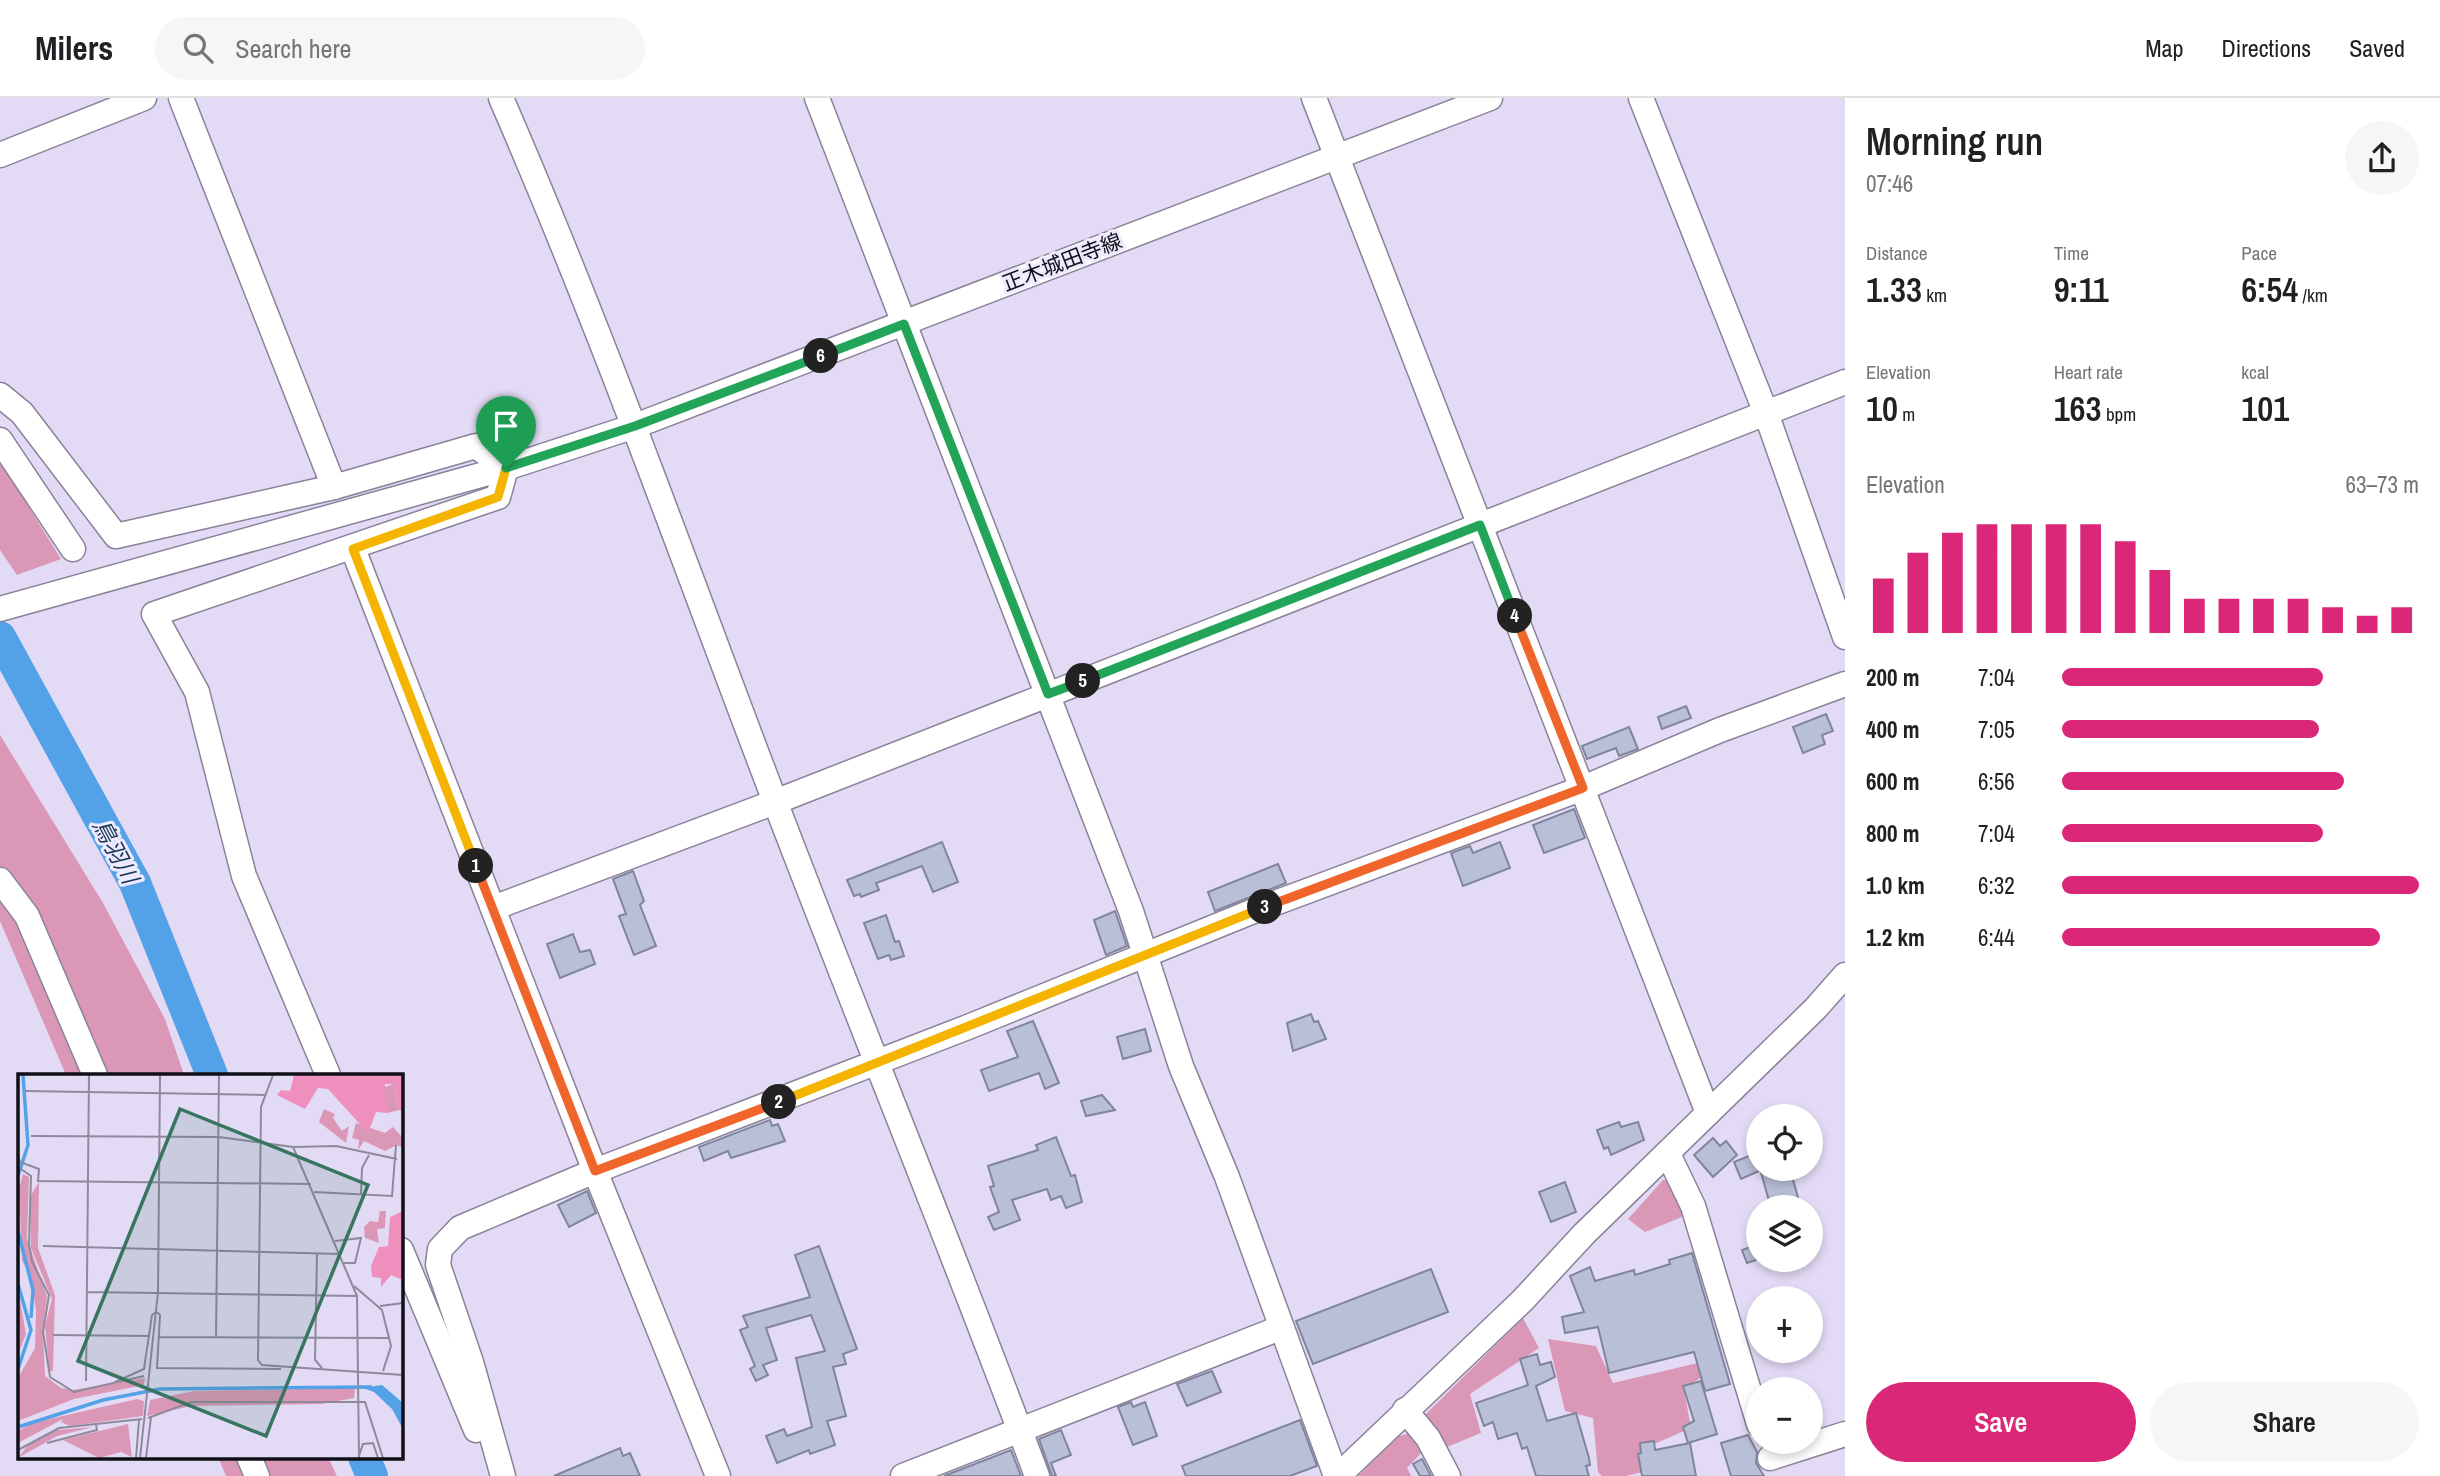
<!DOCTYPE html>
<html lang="en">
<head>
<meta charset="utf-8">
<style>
  body { margin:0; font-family:"Archivo Narrow","Noto Sans JP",sans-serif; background:#f6f6f6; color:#202124; height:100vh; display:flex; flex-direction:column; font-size:26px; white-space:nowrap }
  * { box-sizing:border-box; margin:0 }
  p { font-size:23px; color:#757577 }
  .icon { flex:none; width:38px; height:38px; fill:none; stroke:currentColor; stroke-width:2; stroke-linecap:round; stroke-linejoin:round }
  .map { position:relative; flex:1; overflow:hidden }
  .details { display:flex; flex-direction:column; background:#fff; width:595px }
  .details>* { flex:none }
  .tools { position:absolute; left:1746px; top:1006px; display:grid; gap:14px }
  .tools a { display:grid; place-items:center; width:77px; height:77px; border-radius:50%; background:#fff; box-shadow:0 4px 10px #0003; font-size:35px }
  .pin { position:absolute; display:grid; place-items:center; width:60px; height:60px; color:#fff; margin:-72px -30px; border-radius:50% 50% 50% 0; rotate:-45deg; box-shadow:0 0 7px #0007 }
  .pin .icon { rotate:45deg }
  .km { position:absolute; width:35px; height:35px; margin:-18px; border-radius:50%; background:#222; color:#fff; font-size:19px; line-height:35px; text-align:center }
  .round { display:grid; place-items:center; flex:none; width:74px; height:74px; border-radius:37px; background:#f6f6f6 }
  .head { display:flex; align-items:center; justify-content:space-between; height:119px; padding:0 21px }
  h1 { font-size:38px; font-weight:600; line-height:52px }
  .metrics { display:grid; grid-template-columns:repeat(3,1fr); gap:10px; height:119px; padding:7px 21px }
  .metrics div { display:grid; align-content:center }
  .metrics b { font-size:35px; font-weight:600 }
  .metrics small { font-size:19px; font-weight:400 }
  .metrics p { font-size:19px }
  .chart { height:196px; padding:14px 21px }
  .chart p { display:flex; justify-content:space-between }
  .chart svg { width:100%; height:126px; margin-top:7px; stroke:#db2777; stroke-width:6 }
  .cta { display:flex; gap:14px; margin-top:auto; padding:14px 21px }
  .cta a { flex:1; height:80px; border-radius:42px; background:#db2777; color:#fff; font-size:28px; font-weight:600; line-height:80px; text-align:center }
  .cta a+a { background:#f6f6f6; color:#202124 }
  ul { padding:0 21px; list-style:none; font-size:23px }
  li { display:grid; grid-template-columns:112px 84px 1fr; align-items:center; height:52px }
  li i { height:18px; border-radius:9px; background:#db2777 }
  header { display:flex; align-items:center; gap:42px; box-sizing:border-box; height:98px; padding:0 35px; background:#fff; border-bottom:2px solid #e0e0e0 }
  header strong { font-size:33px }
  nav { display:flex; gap:38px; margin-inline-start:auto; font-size:24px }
  .search { width:490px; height:63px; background:#f6f6f6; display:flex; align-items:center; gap:18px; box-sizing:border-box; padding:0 24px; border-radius:38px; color:#757577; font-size:26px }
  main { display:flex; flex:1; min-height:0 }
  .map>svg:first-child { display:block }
</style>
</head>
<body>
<header>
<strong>Milers</strong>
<div class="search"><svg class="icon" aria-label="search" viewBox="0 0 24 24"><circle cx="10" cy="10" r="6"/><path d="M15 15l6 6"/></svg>Search here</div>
<nav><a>Map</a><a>Directions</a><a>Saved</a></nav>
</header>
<main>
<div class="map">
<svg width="1845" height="1378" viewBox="0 0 1845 1378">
  <rect width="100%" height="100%" fill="#e3dbf5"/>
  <!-- green -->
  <g fill="#db98b6">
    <path d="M0,363L61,461L17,477L0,452Z"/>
    <path d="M0,637L103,805L165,921L184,977H66L0,823Z"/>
    <path d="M1663,1082H1674L1687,1117L1645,1134L1628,1121Z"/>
    <path d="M1523,1220L1539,1250L1470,1296L1481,1335L1442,1351L1425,1317Z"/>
    <path d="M1548,1241L1596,1248L1613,1285L1702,1264L1706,1276L1684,1291L1691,1330L1645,1350L1643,1374L1626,1378H1602L1598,1374L1593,1320L1565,1313Z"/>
    <path d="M1411,1335L1421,1355L1407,1370L1411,1378H1358L1399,1338Z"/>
    <path d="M218,1359H328L337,1378H226Z"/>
  </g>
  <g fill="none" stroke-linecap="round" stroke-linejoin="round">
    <!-- river -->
    <g stroke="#53a2e7" stroke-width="32">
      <path d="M0,539L135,785L212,977"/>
      <path d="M364,1359L372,1378"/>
    </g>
  </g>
  <!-- building -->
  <g fill="#b8bfd7" stroke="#7f859c" stroke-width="2">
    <path d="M1686,608L1691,620L1662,631L1658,619Z"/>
    <path d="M1826,616L1833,633L1822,637L1825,646L1803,655L1793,629Z"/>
    <path d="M1629,629L1638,651L1619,658L1616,650L1587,661L1582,648Z"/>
    <path d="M1574,711L1585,740L1544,755L1533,727Z"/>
    <path d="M942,744L958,784L933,794L922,768L876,785L879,792L861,799L860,796L854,798L847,782Z"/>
    <path d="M1500,744L1510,770L1463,788L1451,755L1470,748L1473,755Z"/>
    <path d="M1278,766L1286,785L1215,813L1208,794Z"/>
    <path d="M633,773L644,803L640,807L656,848L634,857L619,818L626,816L613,781Z"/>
    <path d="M1115,813L1127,848L1106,857L1094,822Z"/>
    <path d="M886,817L895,844L899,843L904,858L891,862L889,857L878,861L864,825Z"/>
    <path d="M573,836L580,854L590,852L595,866L560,880L547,846Z"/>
    <path d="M1311,916L1314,924L1318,923L1326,941L1293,953L1287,925Z"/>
    <path d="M1033,923L1059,985L1045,991L1039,975L989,993L981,972L1018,959L1007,933Z"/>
    <path d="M1145,931L1151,953L1123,961L1117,939Z"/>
    <path d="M1102,997L1115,1012L1086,1018L1081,1003Z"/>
    <path d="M770,1022L772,1028L778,1026L785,1043L731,1060L728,1053L704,1063L699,1049Z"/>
    <path d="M1619,1024L1621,1029L1638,1024L1644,1042L1611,1057L1608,1049L1604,1051L1597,1032Z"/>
    <path d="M1056,1039L1071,1078L1075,1077L1082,1104L1066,1110L1061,1098L1051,1102L1047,1091L1012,1102L1020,1122L994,1132L988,1119L999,1114L990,1089L994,1088L988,1068L1038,1052L1036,1047Z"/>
    <path d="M1713,1040L1720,1048L1726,1043L1737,1057L1713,1079L1694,1057Z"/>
    <path d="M1759,1054V1073L1741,1081L1734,1064Z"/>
    <path d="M1760,1071H1790L1801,1110H1771Z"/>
    <path d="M1565,1084L1576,1114L1551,1124L1539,1094Z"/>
    <path d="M587,1093L596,1115L569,1129L558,1107Z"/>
    <path d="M1759,1146V1161L1747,1165L1742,1152Z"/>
    <path d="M819,1148L857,1251L843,1256L846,1266L833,1269L846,1318L827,1323L835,1347L810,1356L809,1352L777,1365L766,1338L784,1331L787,1338L812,1329L796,1260L825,1253L811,1217L766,1230L777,1262L763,1267L768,1277L756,1283L750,1271L755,1268L740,1232L748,1229L743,1218L810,1199L795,1157Z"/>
    <path d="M1692,1155L1730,1286L1705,1293L1694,1254L1609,1275L1598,1229L1565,1235L1562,1219L1584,1214L1570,1178L1590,1169L1595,1183L1634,1172L1635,1177L1670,1166L1669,1162Z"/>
    <path d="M1431,1171L1448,1214L1313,1266L1296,1223Z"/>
    <path d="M1537,1256L1540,1267L1551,1264L1555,1279L1536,1288L1547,1323L1576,1315L1589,1360L1590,1367L1586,1368L1589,1378H1536L1527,1349L1522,1351L1517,1335L1498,1341L1493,1324L1484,1328L1476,1305L1528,1287L1520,1261Z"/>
    <path d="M1212,1273L1221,1294L1187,1308L1177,1286Z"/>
    <path d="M1701,1283L1717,1336L1688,1345L1683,1329L1694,1323L1683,1288Z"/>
    <path d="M1131,1304L1133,1309L1145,1304L1157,1338L1133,1347L1118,1309Z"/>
    <path d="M1300,1322L1317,1368L1290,1378H1186L1182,1368Z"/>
    <path d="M1061,1332L1071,1357L1051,1365L1056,1378H1052L1039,1341Z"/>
    <path d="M1748,1337L1757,1354L1756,1365L1764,1378H1731L1721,1345Z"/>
    <path d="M1654,1343L1655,1352L1690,1345L1696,1378H1642L1638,1356L1641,1355L1640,1345Z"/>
    <path d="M620,1350L623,1358L630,1355L640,1378H554Z"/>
    <path d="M1011,1352L1021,1378H944Z"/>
    <path d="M1422,1361L1431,1378H1420L1413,1366Z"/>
  </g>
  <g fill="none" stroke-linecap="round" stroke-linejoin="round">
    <defs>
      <g id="minor">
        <path d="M181,0L334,389"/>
        <path d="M501,0C602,232 686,470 776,706C862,931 953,1153 1037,1378"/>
        <path d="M817,0L1131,813L1181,968L1227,1079L1336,1378"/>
        <path d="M1314,0L1708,1015"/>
        <path d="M1641,0L1766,315L1845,539"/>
        <path d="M0,57L144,0"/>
        <path d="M0,297L22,315L116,438L334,389L476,348L506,370L498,399L154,516L197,594L244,778L328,977"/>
        <path d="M0,342L73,451"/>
        <path d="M353,451L595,1073L718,1378"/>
        <path d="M0,511L506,370L635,328L1490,0"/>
        <path d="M0,782L27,818L95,977"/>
        <path d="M493,810L775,704L1845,284"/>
        <path d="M1668,1056L1693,1108L1759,1326"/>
        <path d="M401,1152L476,1332"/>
        <path d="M1405,1312L1428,1340L1448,1378"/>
        <path d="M249,1359L257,1378"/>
        <path d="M1770,1360L1845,1336"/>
        <path d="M503,1378L471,1264L438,1167L440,1151L460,1130L595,1073L968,929L1251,814L1583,690L1720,632L1845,586"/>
        <path d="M903,1378L1280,1230"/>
        <path d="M1338,1378L1522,1203L1584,1136L1815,911L1845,877"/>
      </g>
    </defs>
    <!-- minor casing -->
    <use href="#minor" stroke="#898299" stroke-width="27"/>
    <!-- minor -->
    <use href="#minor" stroke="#fff" stroke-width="24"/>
  </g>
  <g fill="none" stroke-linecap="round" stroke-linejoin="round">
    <defs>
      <path id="split-1" d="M476,768L353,451L498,399L506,370"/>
      <path id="split-2" d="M476,768L595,1073L779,1004"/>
      <path id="split-3" d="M779,1004L1265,809"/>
      <path id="split-4" d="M1265,809L1583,690L1515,518"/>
      <path id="split-5" d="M1083,583L1480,427L1515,518"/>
      <path id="split-6" d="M821,258L904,226L1048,596L1083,583"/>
      <path id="split-7" d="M506,370L635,328L821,258"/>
    </defs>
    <!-- split-1 casing -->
    <use href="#split-1" stroke="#fff" stroke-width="14"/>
    <!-- split-2 casing -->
    <use href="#split-2" stroke="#fff" stroke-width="14"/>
    <!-- split-3 casing -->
    <use href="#split-3" stroke="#fff" stroke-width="14"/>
    <!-- split-4 casing -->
    <use href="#split-4" stroke="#fff" stroke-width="14"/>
    <!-- split-5 casing -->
    <use href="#split-5" stroke="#fff" stroke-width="14"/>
    <!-- split-6 casing -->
    <use href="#split-6" stroke="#fff" stroke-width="14"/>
    <!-- split-7 casing -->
    <use href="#split-7" stroke="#fff" stroke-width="14"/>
    <!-- split-1 -->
    <use href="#split-1" stroke="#f5b400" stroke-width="9"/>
    <!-- split-2 -->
    <use href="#split-2" stroke="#f0652b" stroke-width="9"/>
    <!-- split-3 -->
    <use href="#split-3" stroke="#f5b400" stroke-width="9"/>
    <!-- split-4 -->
    <use href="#split-4" stroke="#f0652b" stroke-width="9"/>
    <!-- split-5 -->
    <use href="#split-5" stroke="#22a559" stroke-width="9"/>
    <!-- split-6 -->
    <use href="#split-6" stroke="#22a559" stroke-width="9"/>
    <!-- split-7 -->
    <use href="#split-7" stroke="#22a559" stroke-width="9"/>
  </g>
  <g text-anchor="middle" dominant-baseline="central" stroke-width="6" stroke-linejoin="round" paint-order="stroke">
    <!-- street labels -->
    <g font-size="21" fill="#110f17" stroke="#efeafe">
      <text transform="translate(1062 164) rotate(-21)">正木城田寺線</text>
    </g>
    <!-- water labels -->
    <g font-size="23" font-style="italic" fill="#173854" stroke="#efeafe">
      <text transform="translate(116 753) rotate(62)">鳥羽川</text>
    </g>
  </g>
  <!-- overview -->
  <g transform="translate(18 976)">
    <rect width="385" height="385" fill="#e3dbf5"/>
    <path d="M375,10L381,36L369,39L365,14ZM306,35L317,40L315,44L324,57L331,52L328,69L301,48ZM338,49L367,59L375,53L385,64V74L379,71L367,77L346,67L340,76L341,66L334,64ZM5,100L11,103L9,165L29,222L25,255L27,302L43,314L55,316L127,304L126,311L56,325L0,347V304L17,274L18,237L13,201L4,187L1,115ZM21,108L20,174L37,221L35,297H31L27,252L34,225L13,174L12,123ZM362,137H368L367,154L359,155L361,169L347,164L346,153L352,147L360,148ZM0,215L8,260L0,281ZM337,314L336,324L304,330L173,332L129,342L132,326L176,317ZM119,325L126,327L125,342L52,352L43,348L45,345L0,369V357L14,349ZM110,350L114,383L103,378L81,384L45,366ZM75,353L39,362L0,384L10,371L39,356Z" fill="#db98b6"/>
    <path d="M276,1H385V37L381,36L375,10H367L369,39L358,38L350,59L310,15L300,14L287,35L259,21L263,16L272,17ZM385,137V206L373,201L363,213V204L354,203L353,192L361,173L370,172L372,143Z" fill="#ef8fbd"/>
    <path d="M364,311L385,329V355L374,335L356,318L345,314Z" fill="#53a2e7"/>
    <path fill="none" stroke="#53a2e7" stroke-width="3.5" d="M0,102L10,71L5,1M0,157L15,216L13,244M0,210L13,256L0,295M0,353L85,326L142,315L354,313"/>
    <path fill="none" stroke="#8f899c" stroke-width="2" d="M255,1L243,33L240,286L244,291L385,301M7,17L248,21M13,62L201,63L275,73L339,222L341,384M275,73L318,72L379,85M0,83L2,88L21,95L20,107L293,110M0,93L13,102L11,170L14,188L31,221L25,258L32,303L56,318L126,302M296,118L374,122L378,71M343,120L344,94L351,81M317,167L343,164L337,189H326M25,172L322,180M299,180L297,286L304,294M336,212L364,236L373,272L365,297M69,218L339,222M362,232L385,229M139,238L142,241L139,294L263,295M35,261L132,262M141,263L371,264M198,264L201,1M68,307L71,1M97,308L126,295L134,241L138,238M130,344L173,328H347L365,384M29,369L79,356L78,351M0,376L41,354L124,345M341,382L345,370L355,369L360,384M118,384L121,346M122,384L140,218L142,1M128,384L133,343"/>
    <path fill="#387561" fill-opacity="0.15" stroke="#387561" stroke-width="3.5" d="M162,35L350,111L248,362L60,287Z"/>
    <rect width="385" height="385" fill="none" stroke="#110f17" stroke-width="3.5"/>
  </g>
</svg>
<div class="tools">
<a><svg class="icon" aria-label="locate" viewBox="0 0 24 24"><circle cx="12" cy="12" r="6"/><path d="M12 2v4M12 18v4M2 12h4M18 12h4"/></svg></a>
<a><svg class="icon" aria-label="layers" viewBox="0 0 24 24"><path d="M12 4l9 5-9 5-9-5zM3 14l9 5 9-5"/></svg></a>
<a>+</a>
<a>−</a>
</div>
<div class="pin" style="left:506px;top:370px;background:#1e9e55"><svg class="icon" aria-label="arrive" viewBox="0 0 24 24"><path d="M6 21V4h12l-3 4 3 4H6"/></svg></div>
<b class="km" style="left:476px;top:768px">1</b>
<b class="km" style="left:779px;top:1004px">2</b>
<b class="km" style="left:1265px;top:809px">3</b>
<b class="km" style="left:1515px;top:518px">4</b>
<b class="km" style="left:1083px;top:583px">5</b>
<b class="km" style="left:821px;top:258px">6</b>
</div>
<section class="details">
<div class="head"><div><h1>Morning run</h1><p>07:46</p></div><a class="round"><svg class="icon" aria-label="share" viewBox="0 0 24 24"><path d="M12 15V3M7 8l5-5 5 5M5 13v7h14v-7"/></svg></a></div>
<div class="metrics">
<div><p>Distance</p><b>1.33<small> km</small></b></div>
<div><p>Time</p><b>9:11</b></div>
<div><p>Pace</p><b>6:54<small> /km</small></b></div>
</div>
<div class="metrics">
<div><p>Elevation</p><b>10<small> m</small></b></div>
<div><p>Heart rate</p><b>163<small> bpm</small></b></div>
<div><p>kcal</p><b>101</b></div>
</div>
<div class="chart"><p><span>Elevation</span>63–73 m</p>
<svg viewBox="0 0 160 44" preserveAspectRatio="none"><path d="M5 44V25M15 44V16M25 44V9M35 44V6M45 44V6M55 44V6M65 44V6M75 44V12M85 44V22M95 44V32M105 44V32M115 44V32M125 44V32M135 44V35M145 44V38M155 44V35"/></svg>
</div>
<ul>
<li><b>200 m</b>7:04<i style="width:73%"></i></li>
<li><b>400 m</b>7:05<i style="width:72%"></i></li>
<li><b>600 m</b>6:56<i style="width:79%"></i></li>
<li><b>800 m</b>7:04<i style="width:73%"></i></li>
<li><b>1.0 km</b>6:32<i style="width:100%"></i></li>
<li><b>1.2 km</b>6:44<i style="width:89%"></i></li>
</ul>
<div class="cta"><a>Save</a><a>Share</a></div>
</section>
</main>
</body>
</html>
